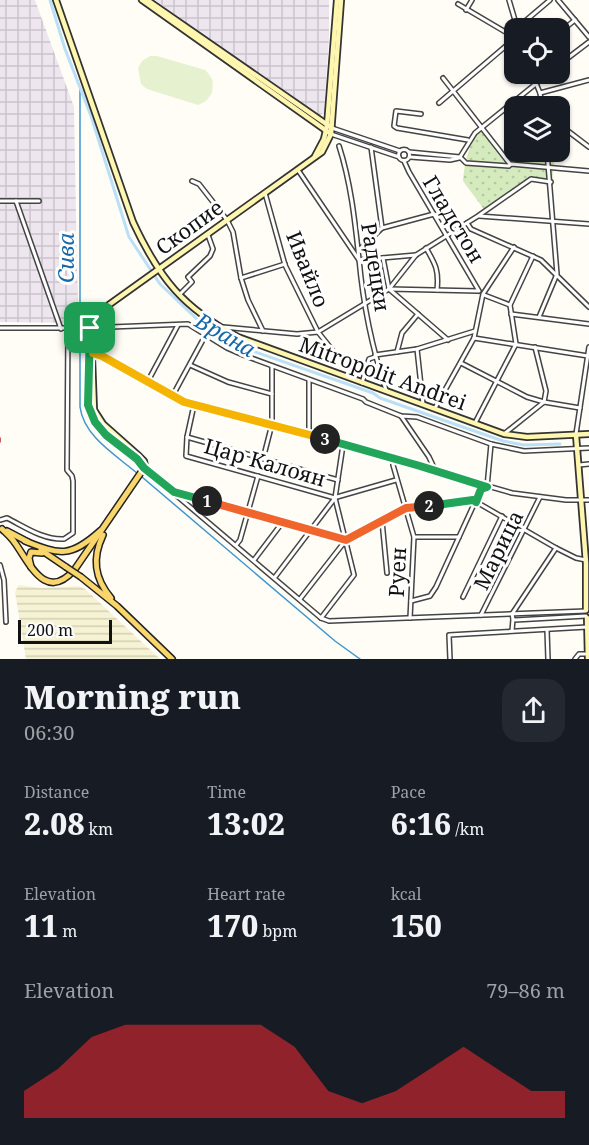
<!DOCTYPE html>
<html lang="en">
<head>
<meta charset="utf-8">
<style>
  body { margin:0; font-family:"Noto Serif",serif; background:#242831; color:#f1f3f6; height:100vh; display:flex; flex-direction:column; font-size:22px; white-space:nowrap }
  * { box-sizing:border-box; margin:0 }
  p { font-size:20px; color:#9ea1a6 }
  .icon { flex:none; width:33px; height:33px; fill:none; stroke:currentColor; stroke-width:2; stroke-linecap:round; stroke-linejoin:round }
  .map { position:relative; height:659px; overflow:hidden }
  .panel { display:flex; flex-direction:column; background:#171b24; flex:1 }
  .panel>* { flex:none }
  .controls { position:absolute; left:504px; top:18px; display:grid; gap:12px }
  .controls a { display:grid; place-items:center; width:66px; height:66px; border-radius:12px; background:#171b24; box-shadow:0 2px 4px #0004; font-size:30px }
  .scale { position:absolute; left:18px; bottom:15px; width:94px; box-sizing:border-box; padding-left:6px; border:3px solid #111; border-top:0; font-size:16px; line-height:21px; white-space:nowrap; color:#111; -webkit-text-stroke:4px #fff; paint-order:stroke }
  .pin { position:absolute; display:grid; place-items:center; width:51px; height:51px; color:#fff; margin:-26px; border-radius:12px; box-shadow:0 3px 9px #0006 }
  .km { position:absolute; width:30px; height:30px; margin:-15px; border-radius:50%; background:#222; color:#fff; font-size:16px; line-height:30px; text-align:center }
  .round { display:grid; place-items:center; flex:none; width:63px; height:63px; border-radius:18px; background:#242831 }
  .headline { display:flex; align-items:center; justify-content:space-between; height:102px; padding:0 24px }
  h1 { font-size:33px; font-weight:800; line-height:45px }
  .figures { display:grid; grid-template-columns:repeat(3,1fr); gap:9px; height:102px; padding:6px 24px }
  .figures div { display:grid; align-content:center }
  .figures b { font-size:30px; font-weight:800 }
  .figures small { font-size:16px; font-weight:400 }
  .figures p { font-size:16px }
  .chart { height:168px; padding:12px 24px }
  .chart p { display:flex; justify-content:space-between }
  .chart svg { width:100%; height:108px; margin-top:6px; fill:#c4262e; opacity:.7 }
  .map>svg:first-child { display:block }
</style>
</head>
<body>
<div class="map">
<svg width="589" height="659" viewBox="0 0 589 659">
  <defs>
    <pattern id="industrial-grid" width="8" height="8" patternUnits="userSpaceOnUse" patternTransform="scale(1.5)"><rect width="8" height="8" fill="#eee6ef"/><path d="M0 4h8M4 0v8" fill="none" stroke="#cbc4cc"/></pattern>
    <pattern id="farmland-rules" width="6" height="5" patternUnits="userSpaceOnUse" patternTransform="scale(1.5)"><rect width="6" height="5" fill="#f6f3d4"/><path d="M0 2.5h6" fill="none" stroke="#d2cfb5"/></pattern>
    <pattern id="green-dots" width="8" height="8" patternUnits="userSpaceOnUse" patternTransform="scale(1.5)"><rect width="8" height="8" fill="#d5ebbd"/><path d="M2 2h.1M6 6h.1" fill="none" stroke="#b6c8a1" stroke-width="1.8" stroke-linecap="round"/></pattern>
  </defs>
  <rect width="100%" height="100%" fill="#fffdf5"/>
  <!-- industrial -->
  <g fill="url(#industrial-grid)">
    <path d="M0,0H35L74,107L78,323L0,322Z"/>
    <path d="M155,0H329V38L324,113L316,117Z"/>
  </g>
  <!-- farmland -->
  <path fill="url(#farmland-rules)" d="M19,585L41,588L79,586L85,589L160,659H26L15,592Z"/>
  <!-- green -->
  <path fill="url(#green-dots)" d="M484,128L508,159L554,162L552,184L530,181L486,212L463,181C465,161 468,142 484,128Z"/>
  <!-- pitch -->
  <path fill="#e6f2cf" d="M150,56H157L205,70L208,73L213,81L212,93L206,101L198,105L147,89L141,84L138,68L142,61Z"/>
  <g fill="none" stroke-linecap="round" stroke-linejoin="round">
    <!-- stream -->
    <g stroke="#3f96cf" stroke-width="1.5">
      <path d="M80,89V407C84,437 116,455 138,474"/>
      <path d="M142,477L335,641L360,659"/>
    </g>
    <!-- canal -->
    <path stroke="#b9e0f7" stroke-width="3" d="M50,0L65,49L91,116L129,237L160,284L200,322L244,348L373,393L380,398L503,441L524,445L560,444"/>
    <defs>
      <g id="street">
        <path d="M509,0L517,27"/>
        <path d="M558,0L589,37"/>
        <path d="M458,4L514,37"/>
        <path d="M466,10L472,0"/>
        <path d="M517,28L550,0"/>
        <path d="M560,32L575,20"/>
        <path d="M560,64L589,42"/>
        <path d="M532,74L540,93L542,106"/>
        <path d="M443,78L510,164"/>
        <path d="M540,93L589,80"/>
        <path d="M439,103L514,39"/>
        <path d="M421,114L396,111L394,126L397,128L468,140"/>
        <path d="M560,125L589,147"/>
        <path d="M332,128L400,151"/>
        <path d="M331,134L399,157"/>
        <path d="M339,146C351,183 355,222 359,259C363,303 372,348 386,390"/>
        <circle cx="404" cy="155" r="5.5"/>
        <path d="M409,152L460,157L466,163L509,166L511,164L589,171"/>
        <path d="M410,157L450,160L459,158"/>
        <path d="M460,157L475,133L548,74"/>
        <path d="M404,161L409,172L479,291"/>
        <path d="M298,170L359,260L416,255"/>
        <path d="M192,181L199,184L227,220L233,232L241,278L248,300L263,331"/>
        <path d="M265,193L285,265L318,332L334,352"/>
        <path d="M0,201H39"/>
        <path d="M16,201L61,329"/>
        <path d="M479,216L589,224"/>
        <path d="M467,223L471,229L541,260L589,307"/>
        <path d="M382,228L434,214"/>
        <path d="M426,248C436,265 439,271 437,290"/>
        <path d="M359,250L382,228L371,147"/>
        <path d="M383,258L389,289L448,340"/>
        <path d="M241,278L285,264"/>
        <path d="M389,289L478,291"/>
        <path d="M180,294L192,282L188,277L210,256L213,249L208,235"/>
        <path d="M484,295L510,305"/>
        <path d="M511,314L589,324"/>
        <path d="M539,317L557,274L547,152"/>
        <path d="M223,327L297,334L318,332L389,289L416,255L478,216L531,179L551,182"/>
        <path d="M0,328H85L188,324L227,348L243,355L363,399L366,402L401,416L417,417L491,444"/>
        <path d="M474,338L588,356"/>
        <path d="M417,349L423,404"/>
        <path d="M397,352L402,333L418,314"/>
        <path d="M90,354L102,356L185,402L194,405L272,424L512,493L566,500H589"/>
        <path d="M375,355L417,349L475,331"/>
        <path d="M461,363L527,397L544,402L546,391L535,347"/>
        <path d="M190,365L228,382L272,394"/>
        <path d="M309,380V435"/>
        <path d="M148,381L178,325"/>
        <path d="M362,383L369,359L375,357"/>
        <path d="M173,395L205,336"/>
        <path d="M194,405L187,437L186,456L335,498"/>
        <path d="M435,408L474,338L483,294L514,247"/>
        <path d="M401,416L429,457L435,470"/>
        <path d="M475,423L516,344L510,305L533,256"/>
        <path d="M504,434L544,402L580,408"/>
        <path d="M576,434L589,347"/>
        <path d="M187,437L338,480"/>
        <path d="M393,458V465L414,537L410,618"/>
        <path d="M263,459L272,424V366"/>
        <path d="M579,465L589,464"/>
        <path d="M144,468L321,618L329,621L586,611"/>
        <path d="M179,494L346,540"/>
        <path d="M337,497L396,480"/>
        <path d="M0,520L7,518C25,527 43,540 64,539L73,533V481L72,476L67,470L68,328"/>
        <path d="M382,521L387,573"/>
        <path d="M414,537H459"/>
        <path d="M236,545L240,540L258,476"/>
        <path d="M254,560L282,523"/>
        <path d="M0,565L4,580L6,622"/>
        <path d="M275,577L335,498"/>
        <path d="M463,597L502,516"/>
        <path d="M300,599L346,540L406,508L473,500L556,548L576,558L586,560"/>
        <path d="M411,601L430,596L436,587L481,489L487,487L491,444L524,451L589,448"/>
        <path d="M512,614L556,548"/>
        <path d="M512,614L513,619L515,620L586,616"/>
        <path d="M481,615L540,497"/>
        <path d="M321,618L354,575L335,498L343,445"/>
        <path d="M547,630L548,659"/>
        <path d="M512,631L513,619"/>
        <path d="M450,659L449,635L587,627"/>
        <path d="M575,659L579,654H585"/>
      </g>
      <g id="secondary">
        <path d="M56,0L133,222C159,278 183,308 238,337L504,434L527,437L589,434"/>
        <path d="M142,0L331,134"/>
        <path d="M147,0L332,128"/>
        <path d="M315,156L324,139L327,126L337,0"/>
        <path d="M91,330L94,410L103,424L139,456L144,461L145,466"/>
        <path d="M576,435L586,563V610"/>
        <path d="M144,468C129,443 95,437 88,405V331L103,309L297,170L322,152L331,134L341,0"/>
        <path d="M587,618L588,659"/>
      </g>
      <g id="primary">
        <path d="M2,529C6,533 11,537 15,543C30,564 46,603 75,569L144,468"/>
        <path d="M7,531L28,542"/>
        <path d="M103,535C92,558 94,578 111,598"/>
        <path d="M25,541C60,555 70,558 100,531"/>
        <path d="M41,550L66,567"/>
        <path d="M31,567L29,558L31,552L42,553"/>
        <path d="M81,577L117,606L172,659"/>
      </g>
    </defs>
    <!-- street casing -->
    <use href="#street" stroke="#444" stroke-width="6"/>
    <!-- secondary casing -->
    <use href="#secondary" stroke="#333" stroke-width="8"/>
    <!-- primary casing -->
    <use href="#primary" stroke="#222" stroke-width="8"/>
    <!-- street -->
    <use href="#street" stroke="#fff" stroke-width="3"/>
    <!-- secondary -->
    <use href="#secondary" stroke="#fff6b0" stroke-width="4.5"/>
    <!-- primary -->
    <use href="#primary" stroke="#f9d66b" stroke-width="5"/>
    <!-- rail -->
    <path stroke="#c4262e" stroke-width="1.5" d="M0,442V438"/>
    <defs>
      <path id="primary-bridge" d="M66,567L81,577"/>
    </defs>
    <!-- primary-bridge casing -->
    <use href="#primary-bridge" stroke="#222" stroke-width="8" stroke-linecap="butt"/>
    <!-- primary-bridge -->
    <use href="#primary-bridge" stroke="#f9d66b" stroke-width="5"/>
  </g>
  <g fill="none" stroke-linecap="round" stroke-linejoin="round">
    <defs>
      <path id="split-1" d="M90,328L88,405L95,422L106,435L137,459L144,468L174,492L207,501"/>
      <path id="split-2" d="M207,501L346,540L406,508L429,506"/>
      <path id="split-3" d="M325,439L420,466L487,487L481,489L476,502L473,500L429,506"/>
      <path id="split-4" d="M90,328L93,353L102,356L184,402L325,439"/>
    </defs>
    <!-- split-1 casing -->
    <use href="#split-1" stroke="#fff" stroke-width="12"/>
    <!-- split-2 casing -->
    <use href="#split-2" stroke="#fff" stroke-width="12"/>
    <!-- split-3 casing -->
    <use href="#split-3" stroke="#fff" stroke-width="12"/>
    <!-- split-4 casing -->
    <use href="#split-4" stroke="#fff" stroke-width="12"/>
    <!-- split-1 -->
    <use href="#split-1" stroke="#22a559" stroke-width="8"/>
    <!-- split-2 -->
    <use href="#split-2" stroke="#f0652b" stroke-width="8"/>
    <!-- split-3 -->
    <use href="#split-3" stroke="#22a559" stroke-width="8"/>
    <!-- split-4 -->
    <use href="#split-4" stroke="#f5b400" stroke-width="8"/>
  </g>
  <g text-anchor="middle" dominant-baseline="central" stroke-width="6" stroke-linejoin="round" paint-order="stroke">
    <!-- street labels -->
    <g font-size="21" fill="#111" stroke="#fff">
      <text transform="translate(454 219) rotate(59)">Гладстон</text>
      <text transform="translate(189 227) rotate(-36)">Скопие</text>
      <text transform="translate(376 267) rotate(81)">Радецки</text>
      <text transform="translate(308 269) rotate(68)">Ивайло</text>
      <text transform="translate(383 373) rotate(20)">Mitropolit Andrei</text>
      <text transform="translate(265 462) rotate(16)">Цар Калоян</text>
      <text transform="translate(498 550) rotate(-64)">Марица</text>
      <text transform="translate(397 572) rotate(-87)">Руен</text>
    </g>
    <!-- water labels -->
    <g font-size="22" font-style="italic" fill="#1768a6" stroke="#fff">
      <text transform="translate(65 258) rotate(-90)">Сива</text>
      <text transform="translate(226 334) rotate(30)">Врана</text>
    </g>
  </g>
</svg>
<div class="controls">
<a><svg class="icon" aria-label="locate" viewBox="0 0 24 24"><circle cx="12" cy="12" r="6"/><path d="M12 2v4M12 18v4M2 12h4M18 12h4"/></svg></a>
<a><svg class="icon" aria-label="layers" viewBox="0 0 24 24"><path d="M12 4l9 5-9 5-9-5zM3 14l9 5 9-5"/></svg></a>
</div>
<div class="scale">200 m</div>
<div class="pin" style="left:90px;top:328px;background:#1e9e55"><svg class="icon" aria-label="arrive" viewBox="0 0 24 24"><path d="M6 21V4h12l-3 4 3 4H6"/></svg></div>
<b class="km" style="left:207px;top:501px">1</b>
<b class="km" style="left:429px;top:506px">2</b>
<b class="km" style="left:325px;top:439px">3</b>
</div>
<section class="panel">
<div class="headline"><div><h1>Morning run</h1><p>06:30</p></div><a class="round"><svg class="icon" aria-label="share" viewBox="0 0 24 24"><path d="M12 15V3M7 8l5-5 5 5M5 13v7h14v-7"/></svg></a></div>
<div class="figures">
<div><p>Distance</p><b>2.08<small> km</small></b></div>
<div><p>Time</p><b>13:02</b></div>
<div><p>Pace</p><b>6:16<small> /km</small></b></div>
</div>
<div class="figures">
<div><p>Elevation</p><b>11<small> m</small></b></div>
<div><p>Heart rate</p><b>170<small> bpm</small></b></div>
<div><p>kcal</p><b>150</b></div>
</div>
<div class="chart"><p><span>Elevation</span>79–86 m</p>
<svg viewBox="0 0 160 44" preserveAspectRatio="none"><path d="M0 44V33L10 24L20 11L30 6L40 6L50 6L60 6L70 6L80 15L90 33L100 38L110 33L120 24L130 15L140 24L150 33L160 33V44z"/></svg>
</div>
</section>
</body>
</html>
